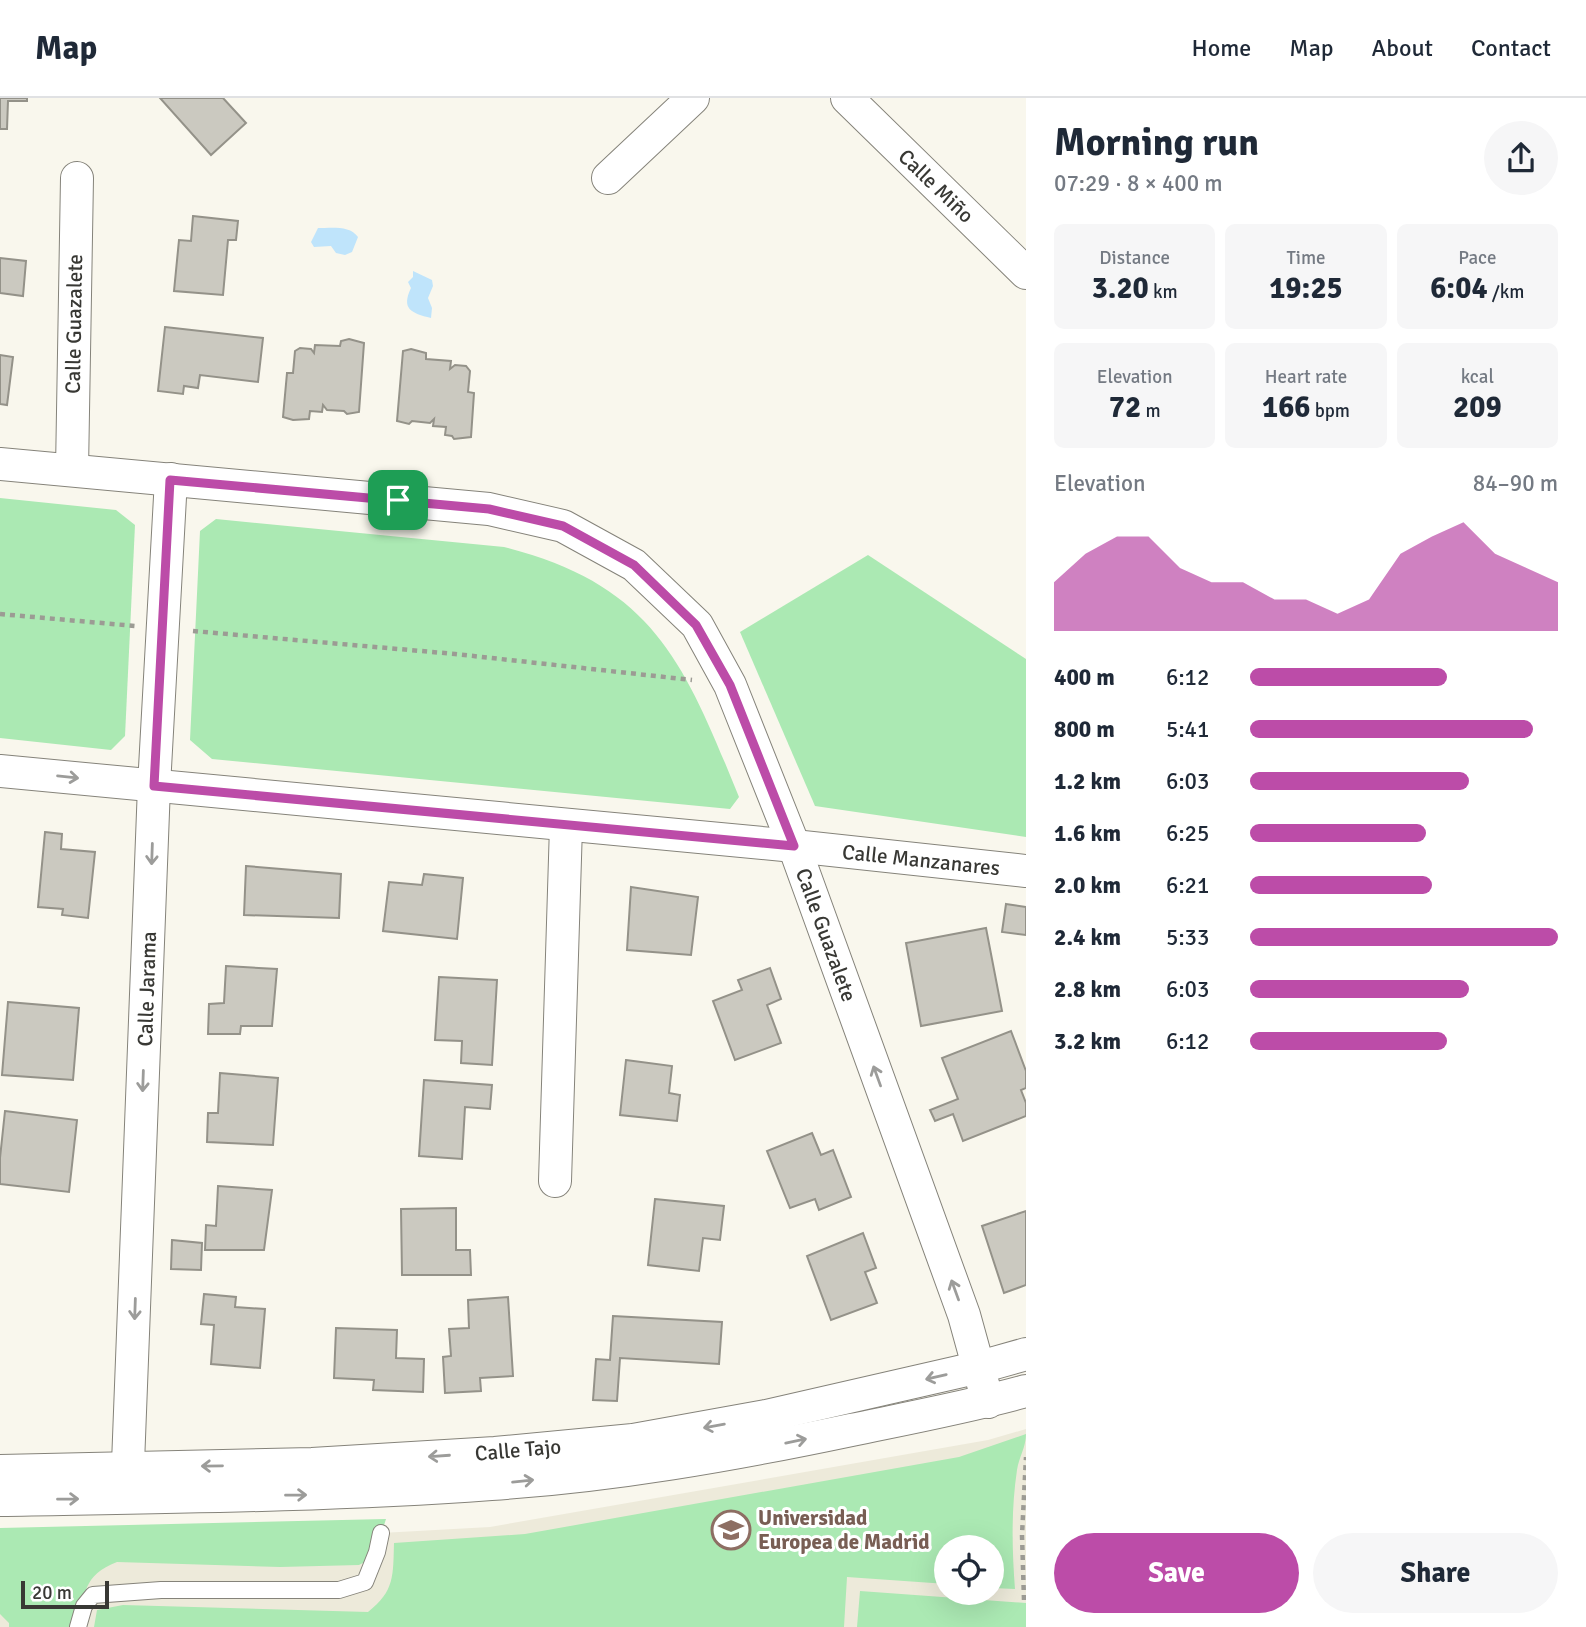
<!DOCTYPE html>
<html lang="en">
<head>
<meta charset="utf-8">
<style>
  body { margin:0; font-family:Signika,sans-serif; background:#f6f6f7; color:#1f2937; height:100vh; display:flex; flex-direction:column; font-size:26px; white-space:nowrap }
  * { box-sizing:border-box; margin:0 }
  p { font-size:23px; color:#747a83 }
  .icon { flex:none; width:38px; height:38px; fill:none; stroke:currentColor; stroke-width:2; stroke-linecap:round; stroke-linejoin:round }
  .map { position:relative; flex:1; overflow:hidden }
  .drawer { display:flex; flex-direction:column; background:#fff; width:560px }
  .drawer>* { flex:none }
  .buttons { position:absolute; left:934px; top:1437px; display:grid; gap:14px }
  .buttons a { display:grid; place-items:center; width:70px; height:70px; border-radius:50%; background:#fff; box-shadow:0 7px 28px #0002; font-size:35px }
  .scale { position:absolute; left:21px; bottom:18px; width:88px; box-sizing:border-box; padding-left:7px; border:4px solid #383834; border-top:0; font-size:19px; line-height:24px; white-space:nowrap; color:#383834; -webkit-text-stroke:5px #fff; paint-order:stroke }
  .pin { position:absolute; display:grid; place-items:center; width:60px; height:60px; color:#fff; margin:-30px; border-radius:14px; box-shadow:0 4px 10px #0006 }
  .round { display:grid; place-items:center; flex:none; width:74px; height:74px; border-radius:37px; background:#f6f6f7 }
  .overview { display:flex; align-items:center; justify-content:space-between; height:119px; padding:0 28px }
  h1 { font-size:38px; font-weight:700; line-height:52px }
  .figures { display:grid; grid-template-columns:repeat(3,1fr); gap:10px; height:119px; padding:7px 28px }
  .figures div { display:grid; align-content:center; border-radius:10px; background:#f6f6f7; text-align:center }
  .figures b { font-size:30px; font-weight:700 }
  .figures small { font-size:19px; font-weight:400 }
  .figures p { font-size:19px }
  .chart { height:196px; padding:14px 28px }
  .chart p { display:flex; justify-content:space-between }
  .chart svg { width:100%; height:126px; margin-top:7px; fill:#bc4ca8; opacity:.7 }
  .primary-button { display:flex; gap:14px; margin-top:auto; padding:14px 28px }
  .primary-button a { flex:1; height:80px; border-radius:42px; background:#bc4ca8; color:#fff; font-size:28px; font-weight:700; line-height:80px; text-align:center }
  .primary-button a+a { background:#f6f6f7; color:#1f2937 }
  ul { padding:0 28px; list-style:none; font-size:23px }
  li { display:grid; grid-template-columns:112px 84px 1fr; align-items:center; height:52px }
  li i { height:18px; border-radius:9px; background:#bc4ca8 }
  header { display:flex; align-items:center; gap:42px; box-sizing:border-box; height:98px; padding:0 35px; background:#fff; border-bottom:2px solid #e0e1e3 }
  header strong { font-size:33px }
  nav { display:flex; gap:38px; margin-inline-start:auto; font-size:24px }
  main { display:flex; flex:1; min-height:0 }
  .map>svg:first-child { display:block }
</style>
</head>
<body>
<header>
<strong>Map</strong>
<nav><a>Home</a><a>Map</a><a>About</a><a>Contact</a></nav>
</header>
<main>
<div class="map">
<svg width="1026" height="1529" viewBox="0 0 1026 1529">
  <rect width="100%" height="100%" fill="#f9f7ed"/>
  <!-- built -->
  <path fill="#edeada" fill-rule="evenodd" d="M1026,1331V1529H0V1442L381,1435L490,1429L988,1342ZM947,1449H992V1494H947Z"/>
  <!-- green -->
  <g fill="#abe9b3">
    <path d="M0,400L116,412L135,427L125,638L111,652L0,640Z"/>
    <path d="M216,421L504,449C655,487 685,567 739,699L730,711L212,661L190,642L200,433Z"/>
    <path d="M868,457L1026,561V739L815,708L740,534Z"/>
    <path d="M1026,1336C1026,1349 1019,1359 1017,1372C1011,1412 1012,1452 1015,1491L992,1490V1449H947V1486L847,1479L844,1529H94L97,1512L123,1507L368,1514C395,1493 393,1477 394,1445L525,1436L959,1359Z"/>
    <path d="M386,1421L374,1459L359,1467L280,1469L117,1464C83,1477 84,1496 79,1529H9V1525L0,1516V1430Z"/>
    <path d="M860,1493L1026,1505V1529H857Z"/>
  </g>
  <!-- water -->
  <g fill="#bfe4fb">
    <path d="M318,130C331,130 350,127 358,139L352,154L345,157L336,155L331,148L314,149L311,144Z"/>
    <path d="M413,173L432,182L433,188L428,200L432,210L431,220C411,215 401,211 411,190L408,184L413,179Z"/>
  </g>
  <!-- building -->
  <g fill="#cbc9c0" stroke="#949289" stroke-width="2">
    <path d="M0,0H27V3H8L7,31H0Z"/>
    <path d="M160,0H223L246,25L211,57Z"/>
    <path d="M193,118L238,123L236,142H228L223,197L174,193L179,142L191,143Z"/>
    <path d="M0,160L26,163L23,198L0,195Z"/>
    <path d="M165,229L263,240L258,284L200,277L198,290L184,288L183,296L158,293Z"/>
    <path d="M349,241L364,245L359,314L347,316L344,313L327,312L323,307L322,314L310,313L309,321L293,322L283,319L287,275H293L295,253L300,250L311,251L314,255L315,247L340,248L341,243Z"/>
    <path d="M411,251L426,255V261L451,263L450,271L455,267L466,268L470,273L468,294L474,295L471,339L454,341L452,338L445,337L446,329L433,328L434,321L430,325L412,323L409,326L397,323L403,253Z"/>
    <path d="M0,257L13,259L7,307L0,306Z"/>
    <path d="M45,734L62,736L61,751L95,754L88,820L62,817L63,811L38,809Z"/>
    <path d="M246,768L341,776L339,820L244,817Z"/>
    <path d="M424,776L463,780L457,841L383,833L389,784L422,787Z"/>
    <path d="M631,789L698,799L691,857L627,852Z"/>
    <path d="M1006,806L1026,809V837L1002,834Z"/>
    <path d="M986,830L1002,913L921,928L906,845Z"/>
    <path d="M226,868L277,871L272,928H241L240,936H208L209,906L224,905Z"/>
    <path d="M770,870L781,901L767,907L781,945L735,962L713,903L742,892L738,882Z"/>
    <path d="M439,879L497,882L492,967L461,965L462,943L435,942Z"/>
    <path d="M8,904L79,910L73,982L2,977Z"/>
    <path d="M1011,933L1026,973V990L1021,992L1026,1005V1018L963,1043L953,1016L935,1023L930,1012L958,1001L942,960Z"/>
    <path d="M626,962L672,968L669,995L680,997L677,1023L620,1017Z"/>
    <path d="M220,975L278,980L273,1047L207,1044L208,1015H218Z"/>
    <path d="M424,982L492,987L490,1011L465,1009L462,1061L419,1058Z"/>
    <path d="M5,1013L77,1022L69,1094L0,1086V1060Z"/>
    <path d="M812,1035L821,1057L833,1052L851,1099L819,1112L815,1101L790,1110L767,1053Z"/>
    <path d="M218,1088L272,1092L264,1152H205L206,1127L216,1128Z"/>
    <path d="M655,1101L724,1108L720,1142L703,1140L699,1173L648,1167Z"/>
    <path d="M456,1110V1152H470L471,1177H402L401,1111Z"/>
    <path d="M1026,1113V1187L1004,1195L982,1128Z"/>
    <path d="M863,1135L876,1170L865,1174L877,1205L831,1222L807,1158Z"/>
    <path d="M172,1142L202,1145L201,1172L171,1171Z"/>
    <path d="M204,1196L236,1199L235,1209L265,1211L260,1270L211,1266L214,1227L201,1226Z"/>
    <path d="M508,1199L513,1278L480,1280L481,1293L445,1295L443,1259L451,1258L449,1231L469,1230L468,1202Z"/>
    <path d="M613,1218L722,1224L719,1266L620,1260L617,1303L593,1302L596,1261L610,1262Z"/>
    <path d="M336,1230L397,1232L396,1260L424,1261L423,1294L373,1292L374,1282L334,1280Z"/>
  </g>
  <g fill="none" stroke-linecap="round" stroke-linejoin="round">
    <defs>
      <path id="service" d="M78,1529L84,1508L93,1497L161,1492H339L365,1484L377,1454L381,1435"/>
      <g id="minor">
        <path d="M847,0L1026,175"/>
        <path d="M608,80L693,0"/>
        <path d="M0,366L489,411L563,428L634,467L697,527L730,587L794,748L964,1217L988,1304"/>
        <path d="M72,372L77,80"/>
        <path d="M0,673L794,748L1026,773"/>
        <path d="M555,1083L566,728"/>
        <path d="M0,1373L312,1366L495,1355L633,1342L766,1318L980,1269L1026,1256"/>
        <path d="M127,1392L154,688L171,381"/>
        <path d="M0,1402C164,1399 327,1398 491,1386C612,1378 732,1357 851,1332C909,1320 968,1309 1026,1293"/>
      </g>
    </defs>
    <!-- service casing -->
    <use href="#service" stroke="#85837a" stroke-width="18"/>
    <!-- minor casing -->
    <use href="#minor" stroke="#85837a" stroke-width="34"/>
    <!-- path -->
    <g stroke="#9c9b94" stroke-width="4.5" stroke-dasharray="5 5" stroke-linecap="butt">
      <path d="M0,516L135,528"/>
      <path d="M193,533L455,556L692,582"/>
      <path d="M1024,1502L1022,1437L1026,1359"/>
    </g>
    <!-- service -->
    <use href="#service" stroke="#fff" stroke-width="16"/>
    <!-- minor -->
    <use href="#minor" stroke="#fff" stroke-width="32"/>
  </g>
  <!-- one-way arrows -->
  <defs><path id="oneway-shaft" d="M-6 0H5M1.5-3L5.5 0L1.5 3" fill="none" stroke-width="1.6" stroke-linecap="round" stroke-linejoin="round" transform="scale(1.75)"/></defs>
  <g stroke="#9c9c9a">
    <use href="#oneway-shaft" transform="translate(68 679) rotate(6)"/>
    <use href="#oneway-shaft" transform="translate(152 756) rotate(92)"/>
    <use href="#oneway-shaft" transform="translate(877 978) rotate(-110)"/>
    <use href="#oneway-shaft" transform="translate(143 983) rotate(92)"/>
    <use href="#oneway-shaft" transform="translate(955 1192) rotate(-110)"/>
    <use href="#oneway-shaft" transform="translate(135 1211) rotate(92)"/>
    <use href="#oneway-shaft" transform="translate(936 1279) rotate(167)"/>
    <use href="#oneway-shaft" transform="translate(714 1328) rotate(170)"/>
    <use href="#oneway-shaft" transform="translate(796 1343) rotate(-12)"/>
    <use href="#oneway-shaft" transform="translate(439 1358) rotate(176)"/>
    <use href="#oneway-shaft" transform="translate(212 1368) rotate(179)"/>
    <use href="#oneway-shaft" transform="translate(523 1383) rotate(-6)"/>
    <use href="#oneway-shaft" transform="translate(296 1397) rotate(-1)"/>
    <use href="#oneway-shaft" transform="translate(68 1401) rotate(-1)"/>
  </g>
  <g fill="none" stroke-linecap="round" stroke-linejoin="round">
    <defs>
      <path id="route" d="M170,382L489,411L563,428L634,467L696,527L730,587L794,748L154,688Z"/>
    </defs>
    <!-- route casing -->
    <use href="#route" stroke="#fff" stroke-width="14"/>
    <!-- route -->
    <use href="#route" stroke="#bc4ca8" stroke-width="9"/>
  </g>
  <!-- icons -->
  <defs>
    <symbol id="university-ring" viewBox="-11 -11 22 22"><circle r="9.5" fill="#fff" stroke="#8d6e63" stroke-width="1.5"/><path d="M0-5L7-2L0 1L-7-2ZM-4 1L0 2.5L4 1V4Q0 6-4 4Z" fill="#8d6e63"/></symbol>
  </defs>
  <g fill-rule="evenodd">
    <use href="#university-ring" x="709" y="1410" width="44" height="44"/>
  </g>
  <g text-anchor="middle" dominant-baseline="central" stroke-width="6" stroke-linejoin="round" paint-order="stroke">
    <!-- street labels -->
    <g font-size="21" fill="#383834" stroke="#fff">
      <text transform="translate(936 88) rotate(44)">Calle Miño</text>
      <text transform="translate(74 226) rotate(-89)">Calle Guazalete</text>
      <text transform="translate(921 762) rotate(6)">Calle Manzanares</text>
      <text transform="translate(826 837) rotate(70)">Calle Guazalete</text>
      <text transform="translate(147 891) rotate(-88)">Calle Jarama</text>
      <text transform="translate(518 1352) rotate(-5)">Calle Tajo</text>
    </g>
    <!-- education labels -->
    <g font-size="21" font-weight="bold" fill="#785e54" stroke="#fff" text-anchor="start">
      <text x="758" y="1420">Universidad<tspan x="758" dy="24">Europea de Madrid</tspan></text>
    </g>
  </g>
</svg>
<div class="buttons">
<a><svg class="icon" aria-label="locate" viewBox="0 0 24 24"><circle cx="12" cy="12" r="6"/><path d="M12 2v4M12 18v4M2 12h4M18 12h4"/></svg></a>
</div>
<div class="scale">20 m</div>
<div class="pin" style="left:398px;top:402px;background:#1e9e55"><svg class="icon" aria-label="arrive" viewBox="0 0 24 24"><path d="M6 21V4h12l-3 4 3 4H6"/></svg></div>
</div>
<section class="drawer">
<div class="overview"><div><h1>Morning run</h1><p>07:29 · 8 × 400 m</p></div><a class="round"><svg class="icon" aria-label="share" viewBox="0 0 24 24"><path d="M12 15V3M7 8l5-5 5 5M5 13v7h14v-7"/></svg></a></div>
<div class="figures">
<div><p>Distance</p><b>3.20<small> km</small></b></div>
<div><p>Time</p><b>19:25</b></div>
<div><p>Pace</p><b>6:04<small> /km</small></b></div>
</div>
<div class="figures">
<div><p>Elevation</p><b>72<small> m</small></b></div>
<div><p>Heart rate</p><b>166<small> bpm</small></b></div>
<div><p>kcal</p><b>209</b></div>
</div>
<div class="chart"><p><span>Elevation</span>84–90 m</p>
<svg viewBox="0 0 160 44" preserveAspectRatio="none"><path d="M0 44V27L10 17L20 11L30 11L40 22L50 27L60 27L70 33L80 33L90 38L100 33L110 17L120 11L130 6L140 17L150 22L160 27V44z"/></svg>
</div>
<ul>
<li><b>400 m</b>6:12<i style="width:64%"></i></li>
<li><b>800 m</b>5:41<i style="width:92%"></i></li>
<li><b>1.2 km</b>6:03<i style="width:71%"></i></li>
<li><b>1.6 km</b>6:25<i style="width:57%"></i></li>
<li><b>2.0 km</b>6:21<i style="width:59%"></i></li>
<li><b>2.4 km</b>5:33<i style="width:100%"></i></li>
<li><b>2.8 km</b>6:03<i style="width:71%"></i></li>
<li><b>3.2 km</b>6:12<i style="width:64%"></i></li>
</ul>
<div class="primary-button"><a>Save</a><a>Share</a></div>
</section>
</main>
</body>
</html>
